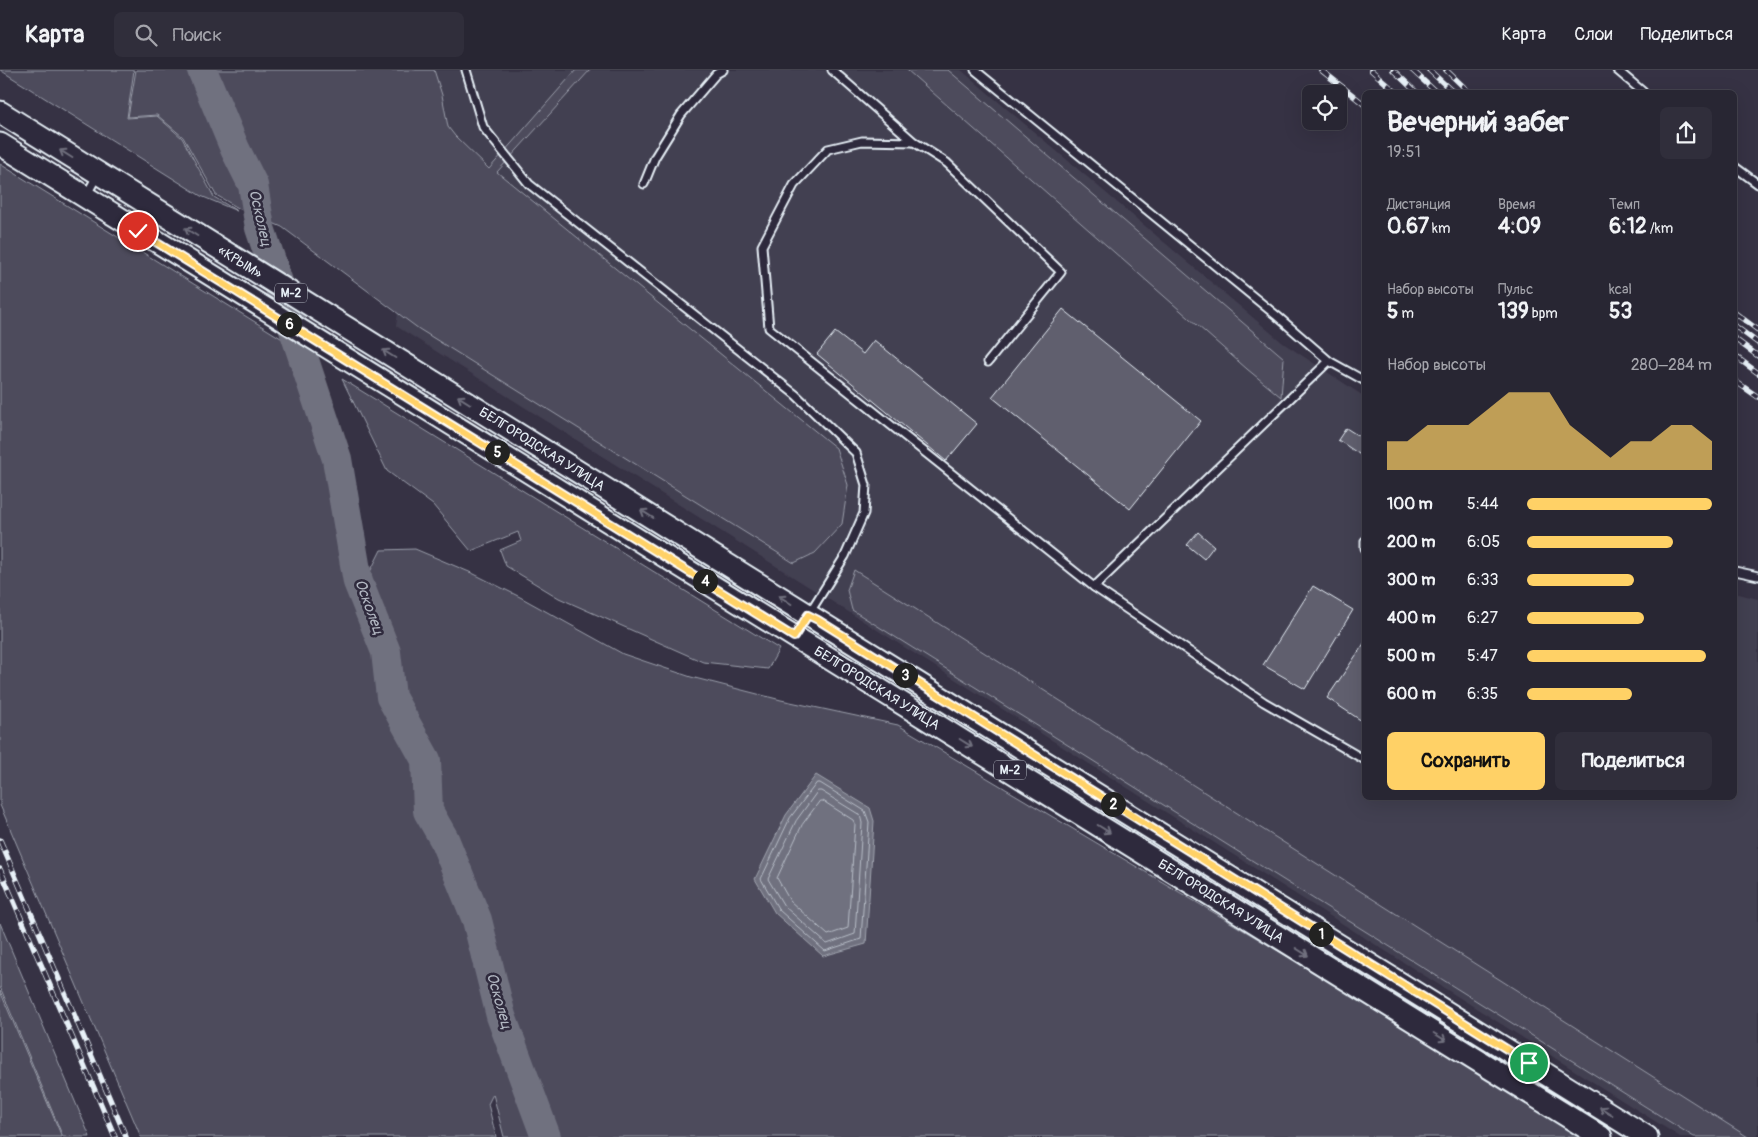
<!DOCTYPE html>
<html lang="ru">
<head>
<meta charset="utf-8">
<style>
  body { margin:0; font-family:Pangolin,sans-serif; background:#302e3b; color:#f1f3f6; height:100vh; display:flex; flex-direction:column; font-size:19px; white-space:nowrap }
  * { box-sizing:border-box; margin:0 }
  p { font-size:16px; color:#a5a5ac }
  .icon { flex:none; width:28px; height:28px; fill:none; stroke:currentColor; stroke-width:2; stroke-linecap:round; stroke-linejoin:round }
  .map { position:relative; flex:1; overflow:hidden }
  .panel { position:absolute; left:1362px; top:20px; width:375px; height:710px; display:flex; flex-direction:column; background:#282633; border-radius:8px; box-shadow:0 5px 20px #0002,0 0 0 1px #44434e }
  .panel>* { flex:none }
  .buttons { position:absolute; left:1302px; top:15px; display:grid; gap:10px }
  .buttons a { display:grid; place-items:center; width:45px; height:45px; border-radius:8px; background:#282633; box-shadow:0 5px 20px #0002,0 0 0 1px #44434e; font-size:25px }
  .pin { position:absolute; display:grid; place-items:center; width:42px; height:42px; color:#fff; margin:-21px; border:2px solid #fff; border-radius:50%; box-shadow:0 1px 5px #0007 }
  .km { position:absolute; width:25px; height:25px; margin:-12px; border-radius:50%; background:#222; color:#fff; font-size:14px; line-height:25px; text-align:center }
  .round { display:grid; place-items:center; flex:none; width:52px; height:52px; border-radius:8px; background:#302e3b }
  .headline { display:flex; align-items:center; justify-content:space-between; height:85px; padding:0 25px }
  h1 { font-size:28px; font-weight:700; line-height:38px }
  .figures { display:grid; grid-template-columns:repeat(3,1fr); gap:8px; height:85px; padding:5px 25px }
  .figures div { display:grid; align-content:center }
  .figures b { font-size:21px; font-weight:700 }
  .figures small { font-size:14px; font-weight:400 }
  .figures p { font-size:14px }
  .chart { height:140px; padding:10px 25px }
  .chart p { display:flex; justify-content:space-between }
  .chart svg { width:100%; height:90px; margin-top:5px; fill:#ffd166; opacity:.7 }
  .primary-button { display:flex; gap:10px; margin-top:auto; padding:10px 25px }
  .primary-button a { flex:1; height:58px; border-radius:8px; background:#ffd166; color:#111; font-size:20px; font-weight:700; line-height:58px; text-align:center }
  .primary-button a+a { background:#302e3b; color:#f1f3f6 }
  ul { padding:0 25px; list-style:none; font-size:16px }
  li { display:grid; grid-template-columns:80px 60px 1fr; align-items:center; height:38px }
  li i { height:12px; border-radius:6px; background:#ffd166 }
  header { display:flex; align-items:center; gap:30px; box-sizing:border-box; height:70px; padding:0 25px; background:#282633; border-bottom:1px solid #44434e }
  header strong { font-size:24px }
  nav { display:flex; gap:28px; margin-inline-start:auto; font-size:18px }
  .search { width:350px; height:45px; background:#302e3b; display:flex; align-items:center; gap:12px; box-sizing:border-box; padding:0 18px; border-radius:8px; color:#a5a5ac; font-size:19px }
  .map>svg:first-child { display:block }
</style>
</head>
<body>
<header>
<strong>Карта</strong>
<div class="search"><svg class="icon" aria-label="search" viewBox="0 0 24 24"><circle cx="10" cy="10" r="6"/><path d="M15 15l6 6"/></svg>Поиск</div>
<nav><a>Карта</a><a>Слои</a><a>Поделиться</a></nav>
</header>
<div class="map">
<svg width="1758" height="1067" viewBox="0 0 1758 1067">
  <rect width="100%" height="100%" fill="#363244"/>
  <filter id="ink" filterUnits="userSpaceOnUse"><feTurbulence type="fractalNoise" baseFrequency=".02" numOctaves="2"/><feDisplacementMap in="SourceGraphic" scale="10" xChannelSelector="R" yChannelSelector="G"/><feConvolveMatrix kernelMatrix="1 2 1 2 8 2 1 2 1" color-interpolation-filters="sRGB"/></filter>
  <g filter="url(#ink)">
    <!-- built -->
    <path fill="#433f51" d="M434,0H961L1283,273L1365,327V728H1735V523L1758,529V1067H1680L396,256Z"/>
    <!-- green -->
    <g fill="#4d4b5c" stroke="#9a9eaa">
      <path d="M0,0H134L127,48L157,46L182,68L214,127L237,141L201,126Z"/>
      <path d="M136,0H434L442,25L448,57L455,66L489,99L576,0H590L497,102L836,378L848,415L842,454L815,483L794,493L419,259L282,157L240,139L216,125L183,67L157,45L128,47Z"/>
      <path d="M907,0H948L1284,288L1281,327L1247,299Z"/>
      <path d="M0,94L297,278L299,290L333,390L355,513L382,584L384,621L421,690V740L426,745L474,852L498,947L541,1067H504L493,1024L488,1034L496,1067H141L0,735Z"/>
      <path d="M342,309L779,579L768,599L703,592L559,528L506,496L500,480L521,471L518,462L471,481L433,435L387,401Z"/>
      <path d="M415,479L474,504L520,527L623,584L691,607L781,630L898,655L1398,952L1579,1067H550L509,945L471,802L439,736L436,692L402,628L392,567L368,506L381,480Z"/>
      <path d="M854,500L1748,1067H1694L852,540L847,520Z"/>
      <path d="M0,853L90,1067H63L0,917Z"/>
      <path d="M0,921L62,1067H0Z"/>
    </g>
    <!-- water -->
    <path fill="#70717f" stroke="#a0a4af" d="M816,705L870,738L874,751L866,874L823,886L775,843L755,809L786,745Z"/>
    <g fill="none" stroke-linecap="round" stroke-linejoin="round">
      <!-- shore -->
      <g stroke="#b8bec8" stroke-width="1">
        <path d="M817,713H820L865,741L869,752L861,869L825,881L779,840L761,809L790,748Z"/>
        <path d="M818,721H821L860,745L862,753L855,864L827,874L784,836L768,809L796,751Z"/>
        <path d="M820,731H823L853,750L855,754L848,858L828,865L790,831L777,808L802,755Z"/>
      </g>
      <!-- river -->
      <path stroke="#70717f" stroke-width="30" d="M202,0L235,79L253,115L260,158L337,389L358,512L386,582L391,627L426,690L428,741L444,769L477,850L501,946L546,1067"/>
    </g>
    <!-- building -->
    <g fill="#605e6e" stroke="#e8f1f8">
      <path d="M1063,239L1201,351L1130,439L992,327Z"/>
      <path d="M835,262L863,284L874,270L977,354L946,391L817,284Z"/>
      <path d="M1346,358L1365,370V388L1338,370Z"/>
      <path d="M1198,462L1214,476L1204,489L1187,475Z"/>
      <path d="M1313,516L1353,540L1305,619L1263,595Z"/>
      <path d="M1365,572V653L1327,628Z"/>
    </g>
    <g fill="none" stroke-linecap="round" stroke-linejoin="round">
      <defs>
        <g id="lane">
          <path d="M466,0L483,57L529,114L796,325L856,383L866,415L864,443L845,486L810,542"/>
          <path d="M832,0L914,72"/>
          <path d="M975,0L1277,246L1329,291L1365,311"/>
          <path d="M1617,0L1643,22"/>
          <path d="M1735,97L1758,114"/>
          <path d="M644,114L655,87L681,45L716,4L723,0"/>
          <path d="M86,126L98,104"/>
          <path d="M988,292L1061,202L947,93L914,72L862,71L828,79L794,115L762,176L769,258L1094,517L1329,291"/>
          <path d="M1365,471V478"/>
          <path d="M1735,501L1758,506"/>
          <path d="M1094,517L1264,632L1365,690"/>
        </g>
        <g id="primary">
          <path d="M0,42L1647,1067"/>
          <path d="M0,74L1601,1067"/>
        </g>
      </defs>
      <!-- lane casing -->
      <use href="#lane" stroke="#e8f1f8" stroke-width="11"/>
      <!-- primary casing -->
      <use href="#primary" stroke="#e8f1f8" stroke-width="25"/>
      <!-- lane -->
      <use href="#lane" stroke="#2f2a3d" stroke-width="7"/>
      <!-- primary -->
      <use href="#primary" stroke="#2f2a3d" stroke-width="21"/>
      <defs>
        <g id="rail">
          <path d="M1321,0L1365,35"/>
          <path d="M1371,0L1396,22"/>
          <path d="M1393,0L1416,22"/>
          <path d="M1412,0L1436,22"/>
          <path d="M1429,0L1453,22"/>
          <path d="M1446,0L1469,22"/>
          <path d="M1735,243L1758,260"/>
          <path d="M1735,256L1758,273"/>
          <path d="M1735,269L1758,286"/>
          <path d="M1735,286L1758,303"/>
          <path d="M1735,311L1758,327"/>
          <path d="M0,770L126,1067"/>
          <path d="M0,799L115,1067"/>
        </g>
      </defs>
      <!-- rail casing -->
      <use href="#rail" stroke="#e8f1f8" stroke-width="5.5"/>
      <!-- rail -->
      <use href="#rail" stroke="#2f2a3d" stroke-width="4" stroke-dasharray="11" stroke-linecap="butt"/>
    </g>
    <!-- one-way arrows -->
    <defs><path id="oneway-shaft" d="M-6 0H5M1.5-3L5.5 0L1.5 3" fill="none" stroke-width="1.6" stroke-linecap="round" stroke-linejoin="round" transform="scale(1.25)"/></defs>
    <g stroke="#70707e">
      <use href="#oneway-shaft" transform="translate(66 84) rotate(-148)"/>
      <use href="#oneway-shaft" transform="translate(191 162) rotate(-148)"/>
      <use href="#oneway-shaft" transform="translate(389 284) rotate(-148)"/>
      <use href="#oneway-shaft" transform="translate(464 330) rotate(-148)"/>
      <use href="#oneway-shaft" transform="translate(647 444) rotate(-148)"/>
      <use href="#oneway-shaft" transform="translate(785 530) rotate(-148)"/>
      <use href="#oneway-shaft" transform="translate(966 673) rotate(32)"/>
      <use href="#oneway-shaft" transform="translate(1104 759) rotate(32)"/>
      <use href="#oneway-shaft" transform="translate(1302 882) rotate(32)"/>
      <use href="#oneway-shaft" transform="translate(1440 967) rotate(32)"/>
      <use href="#oneway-shaft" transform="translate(1606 1041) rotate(-148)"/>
    </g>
  </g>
  <g fill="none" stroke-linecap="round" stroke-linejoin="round" filter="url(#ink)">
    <defs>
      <path id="route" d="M138,161L794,567L808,545L818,550L1529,993"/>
    </defs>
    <!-- route casing -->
    <use href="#route" stroke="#fff" stroke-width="10"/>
    <!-- route -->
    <use href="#route" stroke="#ffd166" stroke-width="6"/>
  </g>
  <g text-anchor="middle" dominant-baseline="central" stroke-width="5" stroke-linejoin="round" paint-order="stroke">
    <!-- shield labels -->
    <g fill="#2f2a3d" stroke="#b0b5c0" stroke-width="1">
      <rect x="275" y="213.5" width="32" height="19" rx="4"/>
      <rect x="994" y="690.5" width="32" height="19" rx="4"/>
    </g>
    <g font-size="12" font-weight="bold" fill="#e8f1f8">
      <text x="291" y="223">М-2</text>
      <text x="1010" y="700">М-2</text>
    </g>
    <!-- street labels -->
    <g font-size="14" fill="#e8f1f8" stroke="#2f2a3d">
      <text transform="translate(240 192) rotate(32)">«КРЫМ»</text>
      <text transform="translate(542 379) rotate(32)">БЕЛГОРОДСКАЯ УЛИЦА</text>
      <text transform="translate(877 618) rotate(32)">БЕЛГОРОДСКАЯ УЛИЦА</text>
      <text transform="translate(1221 831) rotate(32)">БЕЛГОРОДСКАЯ УЛИЦА</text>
    </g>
    <!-- water labels -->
    <g font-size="15" font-style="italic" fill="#b2b7c2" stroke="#2f2a3d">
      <text transform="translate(260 148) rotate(77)">Осколец</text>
      <text transform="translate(369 537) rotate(70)">Осколец</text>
      <text transform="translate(499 931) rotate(74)">Осколец</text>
    </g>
  </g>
</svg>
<div class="buttons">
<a><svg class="icon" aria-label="locate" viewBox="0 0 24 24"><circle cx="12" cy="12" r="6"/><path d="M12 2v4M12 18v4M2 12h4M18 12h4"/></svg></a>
</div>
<div class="pin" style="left:1529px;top:993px;background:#1e9e55"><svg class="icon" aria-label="arrive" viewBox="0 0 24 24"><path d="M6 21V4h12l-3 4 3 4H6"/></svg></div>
<div class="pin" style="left:138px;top:161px;background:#d93025"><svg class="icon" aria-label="check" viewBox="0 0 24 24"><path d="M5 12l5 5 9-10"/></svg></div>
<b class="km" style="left:1321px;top:864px">1</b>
<b class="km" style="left:1113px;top:734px">2</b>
<b class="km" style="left:905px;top:605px">3</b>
<b class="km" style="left:705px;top:511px">4</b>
<b class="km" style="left:497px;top:382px">5</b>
<b class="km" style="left:289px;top:254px">6</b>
<section class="panel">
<div class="headline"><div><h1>Вечерний забег</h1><p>19:51</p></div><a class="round"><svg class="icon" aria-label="share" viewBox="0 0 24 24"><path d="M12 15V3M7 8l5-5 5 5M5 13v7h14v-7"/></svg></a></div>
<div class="figures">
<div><p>Дистанция</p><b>0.67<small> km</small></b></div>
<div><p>Время</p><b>4:09</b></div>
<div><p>Темп</p><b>6:12<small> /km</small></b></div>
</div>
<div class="figures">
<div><p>Набор высоты</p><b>5<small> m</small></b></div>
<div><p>Пульс</p><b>139<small> bpm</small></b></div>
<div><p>kcal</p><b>53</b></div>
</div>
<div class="chart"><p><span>Набор высоты</span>280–284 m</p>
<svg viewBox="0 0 160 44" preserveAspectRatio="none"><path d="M0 44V30L10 30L20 22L30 22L40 22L50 14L60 6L70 6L80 6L90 22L100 30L110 38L120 30L130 30L140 22L150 22L160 30V44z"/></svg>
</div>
<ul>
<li><b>100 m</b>5:44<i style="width:100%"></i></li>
<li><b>200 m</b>6:05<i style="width:79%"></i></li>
<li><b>300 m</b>6:33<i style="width:58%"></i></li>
<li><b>400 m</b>6:27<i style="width:63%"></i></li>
<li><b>500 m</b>5:47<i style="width:97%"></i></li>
<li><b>600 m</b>6:35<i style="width:57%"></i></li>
</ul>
<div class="primary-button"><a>Сохранить</a><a>Поделиться</a></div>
</section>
</div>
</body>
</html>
